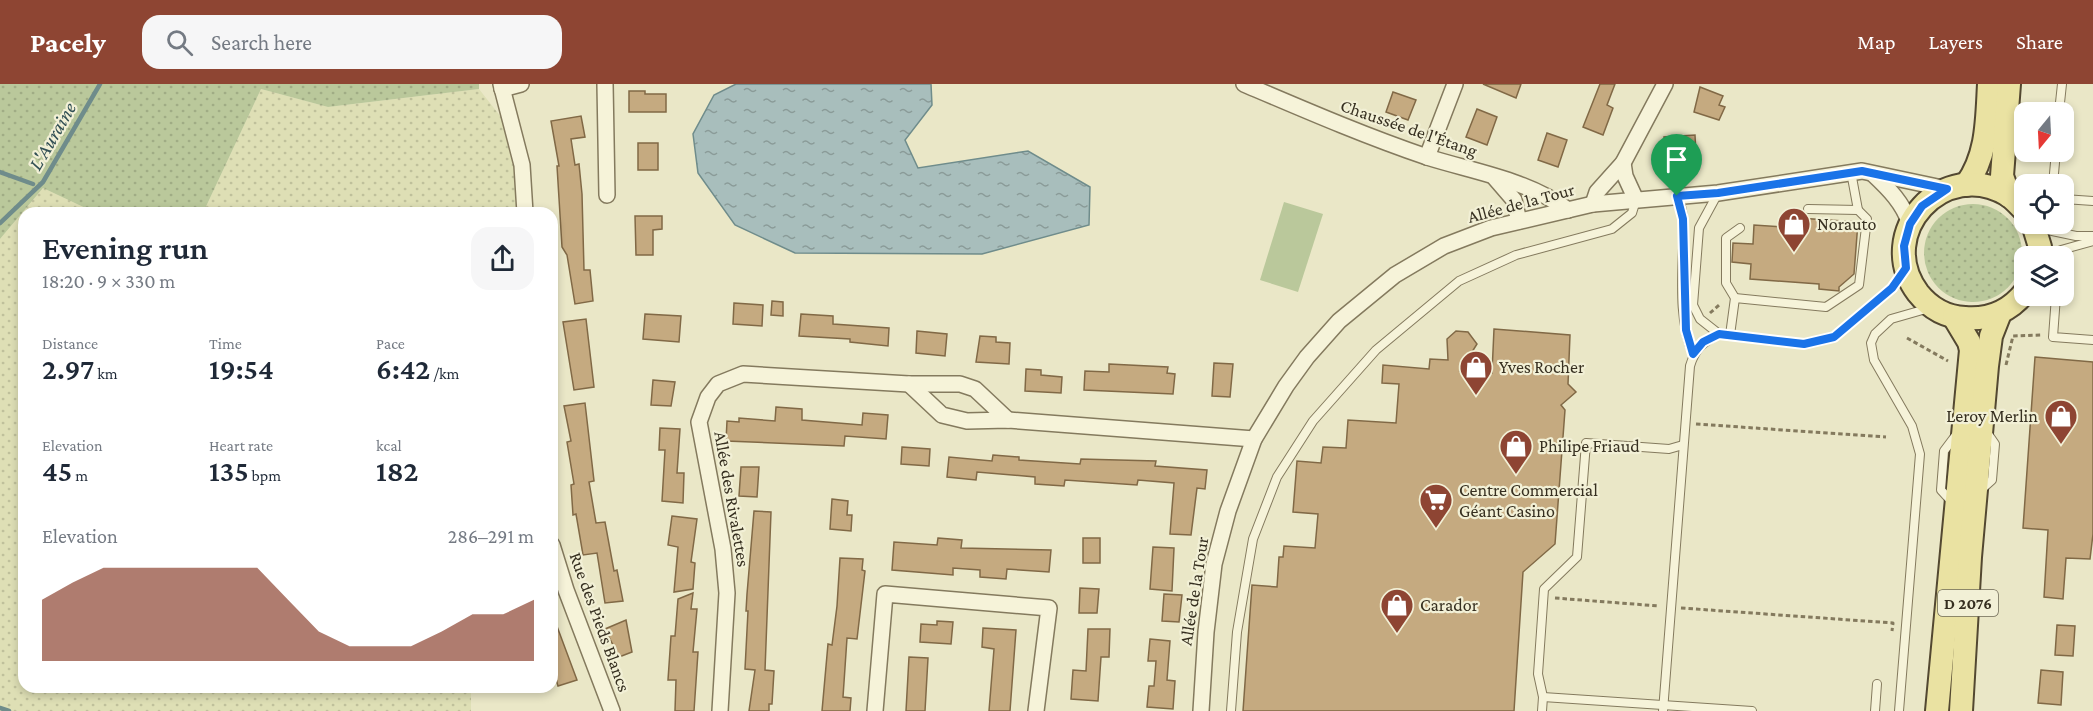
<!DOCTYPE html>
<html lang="en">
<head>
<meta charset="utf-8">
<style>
  body { margin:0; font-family:"Crimson Pro",serif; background:#f6f6f7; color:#1f2937; height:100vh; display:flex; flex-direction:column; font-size:22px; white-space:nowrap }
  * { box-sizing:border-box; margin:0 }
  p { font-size:20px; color:#747a83 }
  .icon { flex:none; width:33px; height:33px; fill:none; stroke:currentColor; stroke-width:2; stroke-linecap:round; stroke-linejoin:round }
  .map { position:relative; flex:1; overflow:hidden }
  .panel { position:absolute; left:18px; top:123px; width:540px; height:486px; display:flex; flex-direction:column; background:#fff; border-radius:18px; box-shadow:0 3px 9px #0003 }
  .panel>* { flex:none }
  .needle { width:39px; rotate:198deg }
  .fabs { position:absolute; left:2014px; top:18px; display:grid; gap:12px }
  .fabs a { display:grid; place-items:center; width:60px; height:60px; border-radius:12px; background:#fff; box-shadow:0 3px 9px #0003; font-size:30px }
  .pin { position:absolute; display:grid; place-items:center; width:51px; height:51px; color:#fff; margin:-62px -26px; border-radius:50% 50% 50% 0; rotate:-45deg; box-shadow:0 0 6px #0007 }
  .pin .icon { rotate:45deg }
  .round { display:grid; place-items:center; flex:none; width:63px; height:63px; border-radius:18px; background:#f6f6f7 }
  .head { display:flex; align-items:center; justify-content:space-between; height:102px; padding:0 24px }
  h1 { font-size:33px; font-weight:600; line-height:45px }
  .metrics { display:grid; grid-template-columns:repeat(3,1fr); gap:9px; height:102px; padding:6px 24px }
  .metrics div { display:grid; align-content:center }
  .metrics b { font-size:30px; font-weight:600 }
  .metrics small { font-size:16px; font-weight:400 }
  .metrics p { font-size:16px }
  .chart { height:168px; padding:12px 24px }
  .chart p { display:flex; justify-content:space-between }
  .chart svg { width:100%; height:108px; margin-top:6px; fill:#8e4533; opacity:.7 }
  header { display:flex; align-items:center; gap:36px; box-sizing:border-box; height:84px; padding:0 30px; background:#8e4533; color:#fff }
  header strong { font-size:28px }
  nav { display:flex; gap:33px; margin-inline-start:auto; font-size:21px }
  .search { width:420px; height:54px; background:#f6f6f7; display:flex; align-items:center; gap:15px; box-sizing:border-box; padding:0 21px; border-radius:18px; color:#747a83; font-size:22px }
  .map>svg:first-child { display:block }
</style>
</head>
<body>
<header>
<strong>Pacely</strong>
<div class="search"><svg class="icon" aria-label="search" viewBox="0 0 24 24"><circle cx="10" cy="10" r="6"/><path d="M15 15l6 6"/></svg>Search here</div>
<nav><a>Map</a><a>Layers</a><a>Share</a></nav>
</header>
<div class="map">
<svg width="2093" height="627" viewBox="0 0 2093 627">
  <defs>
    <pattern id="farmland-dots" width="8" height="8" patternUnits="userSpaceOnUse" patternTransform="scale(1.5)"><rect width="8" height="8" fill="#dedfb5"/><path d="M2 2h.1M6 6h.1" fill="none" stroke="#bfc09b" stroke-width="1.8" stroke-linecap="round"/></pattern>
    <pattern id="grass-dots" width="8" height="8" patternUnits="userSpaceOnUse" patternTransform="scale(1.5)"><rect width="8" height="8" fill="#bac89b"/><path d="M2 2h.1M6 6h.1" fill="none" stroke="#a0ac85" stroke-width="1.8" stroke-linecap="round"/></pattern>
    <pattern id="water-ripples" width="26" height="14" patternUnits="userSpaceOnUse" patternTransform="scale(1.5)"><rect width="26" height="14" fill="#a8bebc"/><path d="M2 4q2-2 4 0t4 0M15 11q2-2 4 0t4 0" fill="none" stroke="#8a9b98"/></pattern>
  </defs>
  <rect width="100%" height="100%" fill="#eae7c7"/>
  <!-- farmland -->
  <g fill="url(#farmland-dots)">
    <path d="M261,5L328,23L479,5L516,52L525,129H203Z"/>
    <path d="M43,104L96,129H24V603H471V627H0V155Z"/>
  </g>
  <!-- grass -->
  <g fill="url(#grass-dots)">
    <path d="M0,0H479V5L328,23L261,5L203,129H96L43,104L0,155Z"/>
    <circle cx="1973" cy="169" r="49"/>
  </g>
  <!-- park -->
  <path fill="#bac89b" d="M1284,118L1323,130L1298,208L1260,196Z"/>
  <!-- water -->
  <path fill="url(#water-ripples)" stroke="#6f8c8b" stroke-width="1.5" d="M736,0H931L932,21L905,56L918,84L1028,67L1090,103L1089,141L982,170L795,169L735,141L698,89L693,50L714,11Z"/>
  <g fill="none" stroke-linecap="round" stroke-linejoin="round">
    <!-- stream -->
    <g stroke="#6f8c8b" stroke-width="4.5">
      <path d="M0,88L33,100"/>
      <path d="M0,139L43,98L100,0"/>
      <path d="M0,624L9,627"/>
    </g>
  </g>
  <!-- building -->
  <g fill="#c5aa80" stroke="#816946" stroke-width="1.5">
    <path d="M1483,0H1521L1516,14Z"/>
    <path d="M1600,0H1615L1607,21L1613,24L1603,51L1583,43Z"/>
    <path d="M1700,3L1723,12L1719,21L1725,23L1719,36L1694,28Z"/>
    <path d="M629,7H645V10H666V28H629Z"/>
    <path d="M1393,8L1416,16L1408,36L1386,28Z"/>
    <path d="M1477,25L1497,33L1487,61L1466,53Z"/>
    <path d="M581,32L585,53L571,55L575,81L579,80L582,110L584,186H590L593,217L575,220L567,171L562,163L557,82H559L551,37Z"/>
    <path d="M1547,49L1567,56L1558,83L1538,76Z"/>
    <path d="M1695,51L1696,71L1678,73L1679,77L1666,78L1664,53Z"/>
    <rect x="638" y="59" width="20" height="27"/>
    <path d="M635,132H662V145L653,146V171H636Z"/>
    <path d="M1783,133L1858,138L1854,190L1839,203V207L1819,205V200L1750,195L1751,180L1732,178L1733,159L1753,160L1754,141L1782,143Z"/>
    <path d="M772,217L783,218V232L771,231Z"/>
    <path d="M734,219L763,221L762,242L733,240Z"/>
    <path d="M645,230L681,232L679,258L643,255Z"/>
    <path d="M801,230L833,232V240L889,244L888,262L850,258V255L799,252Z"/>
    <path d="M586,235L594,303L574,306L563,238Z"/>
    <path d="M1494,245L1570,251L1568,300L1576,308L1561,321L1565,326L1555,460L1523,488L1514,627H1243L1252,501L1277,503L1279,473H1283L1284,462L1315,464L1318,430L1293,428L1297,377L1321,379L1323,363L1346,364L1348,336L1396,339L1399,300L1382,299L1383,281L1429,285L1430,275L1448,276L1447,255L1456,247L1468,248L1477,260L1460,287L1492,289Z"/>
    <path d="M917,247L947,250L945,272L916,269Z"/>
    <path d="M980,252L996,253V258L1010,259L1009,280L976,278Z"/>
    <path d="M2035,273L2093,278V450L2090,475L2066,474L2063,515L2044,513L2048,446L2023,444Z"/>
    <path d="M1214,279L1233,280L1230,313L1212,312Z"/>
    <path d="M1109,280L1168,283L1167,289L1175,290L1173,310L1084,306L1085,287L1109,288Z"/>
    <path d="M1026,285L1041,286V291L1062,293L1061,309L1025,307Z"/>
    <path d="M653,296L675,298L671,322L651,321Z"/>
    <path d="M585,319L594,397L589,398L596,439L605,438L614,487L617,486L623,517L605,519L597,469L583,471L576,430L573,431L571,401L574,400L567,358L571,357L564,322Z"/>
    <path d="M776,323L802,325V336L862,341L863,329L888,331L886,355L845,352L844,362L726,357L727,337L739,338V334L775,337Z"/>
    <path d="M660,344L680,345L677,389H684L683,419L662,417L665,366H659Z"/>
    <path d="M902,363L930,365L929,382L901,380Z"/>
    <path d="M993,371L1019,373V376L1080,380L1081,375L1156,377L1155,382L1207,386L1205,405L1197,404L1191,451L1170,450L1174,399L1138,396L1137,401L1065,396L1064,402L1035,400V393L977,388L976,396L947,393L949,373L992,377Z"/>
    <path d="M741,383H759L757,413L739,412Z"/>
    <path d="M832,415L848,417L847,431H852L851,447L830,445Z"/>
    <path d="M754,427L771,428L765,586L774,587L772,620H769V627H749L755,586L745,585L748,527H746L747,510Z"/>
    <path d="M672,432L697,435L691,478L695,479L693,505L674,508L678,463L668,461Z"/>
    <path d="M938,454L962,456L961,464L1051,466L1049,488L1007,485L1006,495L980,493V486L953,484V491L892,486L894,458L937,461Z"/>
    <rect x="1083" y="454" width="17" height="25"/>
    <path d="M1153,463L1174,464L1172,507L1150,505Z"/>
    <path d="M840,474L863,475L862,486L865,487L857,555L847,554L843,613L851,614L850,627H822L828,560L832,561L837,522Z"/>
    <path d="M1080,504L1099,505L1097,529H1079Z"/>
    <path d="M693,509L691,525H697L693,568H698L694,627H675L676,596H668L671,552H675L678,515Z"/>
    <path d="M1164,510L1182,511L1179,538L1162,537Z"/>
    <path d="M626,536L632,568L619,573L605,545Z"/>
    <path d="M555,537L577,596L558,602L552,581V538Z"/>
    <path d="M937,537L953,538L951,560L920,558L921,540L937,541Z"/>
    <path d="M2057,541L2075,542L2073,572L2055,571Z"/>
    <path d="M983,544L1016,546L1010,627H989L994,565L982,563Z"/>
    <path d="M1088,545H1110L1109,573H1101L1098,617L1071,615L1073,586L1086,587Z"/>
    <path d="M1150,555L1170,557L1167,596L1175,597L1173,625L1147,623L1149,602H1154L1156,577H1148Z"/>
    <path d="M909,573L928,574L925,627H906Z"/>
    <path d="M2041,586L2063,588L2061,621L2038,619Z"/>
  </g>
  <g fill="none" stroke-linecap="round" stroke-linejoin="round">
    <defs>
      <g id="lane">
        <path d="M2059,28L2062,0"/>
        <path d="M1851,88L1858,126"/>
        <path d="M2053,100L2056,68"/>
        <path d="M1718,109L1699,144L1693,221L1700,235L1719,250L1804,260L1834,253L1892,204L1903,188"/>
        <path d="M1678,113C1685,129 1683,146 1683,164C1682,198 1679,238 1693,270"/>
        <path d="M2064,115L2093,117"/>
        <path d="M2038,144L2076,152H2093"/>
        <path d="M2051,172L2061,166L2093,157"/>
        <path d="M2056,212L2053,253L2093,256"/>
        <path d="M1735,214L1726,199V154L1740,144"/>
        <path d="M1730,251L1735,214L1826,223L1859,201L1867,135L1858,126L1808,125"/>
        <path d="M1982,405L1992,396L1995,360L1986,347"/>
        <path d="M1952,418L1941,406L1944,367L1956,351"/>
        <path d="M1543,613L1752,627"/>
        <path d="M1231,627L1237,548L1253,455L1277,393L1313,337L1376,266L1459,197L1516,171L1612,145L1632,129L1636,116"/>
        <path d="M1542,627L1543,613L1538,590L1544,505L1577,473L1586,359L1669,365L1683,361"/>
        <path d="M1663,627L1690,282C1695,265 1703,258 1719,250"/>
        <path d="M1875,627L1877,600"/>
        <path d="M1899,627L1920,370L1912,342L1874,276L1871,259L1875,250L1891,235L1926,225"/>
      </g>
      <g id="street">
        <path d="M501,0L522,81L525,129"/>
        <path d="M605,0L607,111"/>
        <path d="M1244,0C1305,26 1365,52 1427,73C1475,88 1528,96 1568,126"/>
        <path d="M502,5L521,0"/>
        <path d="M1427,73L1455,0"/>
        <path d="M1623,79L1625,92L1636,116"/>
        <path d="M1873,90C1889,105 1903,119 1910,140"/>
        <path d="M1495,94L1514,116L1519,137"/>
        <path d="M1593,120L1597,108L1623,79L1665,0"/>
        <path d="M909,300L942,331L967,337L1008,336L1254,355"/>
        <path d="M552,461L566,506L612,627"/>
        <path d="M720,627L727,509L723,465L699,338L708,313L718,300L743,290L909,300H960L975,305L1008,336"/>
        <path d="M875,627L885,510L1049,524L1036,627"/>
        <path d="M1201,627L1206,548L1214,480L1228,427L1254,355L1286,302L1307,273L1339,237L1395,191L1444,162L1491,144L1593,120L1718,109L1862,87L1947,105"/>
      </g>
      <g id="primary">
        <path d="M1966,101C1988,71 1987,35 1989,0"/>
        <path d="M2009,112L2002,92L2009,0"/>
        <path d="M2025,127C2020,122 2014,115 2008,111C1944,72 1873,149 1918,209C1930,224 1946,233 1965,234C1989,236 2010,227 2025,208"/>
        <path d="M2033,140L2040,163L2039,172"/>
        <path d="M1937,627L1971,266L1969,258L1954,233"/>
        <path d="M1961,627L1970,473L1987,282L1991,252L2000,229"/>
      </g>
    </defs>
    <!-- lane casing -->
    <use href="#lane" stroke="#847a5e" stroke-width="10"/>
    <!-- street casing -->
    <use href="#street" stroke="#847a5e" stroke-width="18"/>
    <!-- primary casing -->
    <use href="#primary" stroke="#534831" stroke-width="26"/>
    <!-- path -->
    <g stroke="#847a5e" stroke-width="3" stroke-dasharray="4.5 3" stroke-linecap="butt">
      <path d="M1710,229L1719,221"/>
      <path d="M1907,254L1948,277"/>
      <path d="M2006,281L2013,252L2042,251"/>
      <path d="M1696,340L1886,353"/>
      <path d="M1555,514L1659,522"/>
      <path d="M1681,524L1893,539L1892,547"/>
    </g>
    <!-- lane -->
    <use href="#lane" stroke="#f6f3d9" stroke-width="8"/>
    <!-- street -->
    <use href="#street" stroke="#f6f3d9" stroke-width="15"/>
    <!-- primary -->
    <use href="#primary" stroke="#eae2a2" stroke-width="22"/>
  </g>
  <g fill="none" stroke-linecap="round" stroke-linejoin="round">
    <defs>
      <path id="route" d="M1862,87L1947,105L1922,122L1910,140L1904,162L1906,184L1892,204L1834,253L1804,260L1719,250L1703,258L1693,270L1686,246L1683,135L1677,112L1718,109Z"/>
    </defs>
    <!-- route casing -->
    <use href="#route" stroke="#fff" stroke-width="12"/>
    <!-- route -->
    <use href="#route" stroke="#1a73e8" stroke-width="8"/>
  </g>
  <!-- icons -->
  <defs>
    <symbol id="shop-pin" viewBox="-11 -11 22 30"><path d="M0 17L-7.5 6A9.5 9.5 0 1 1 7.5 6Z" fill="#8e4533" stroke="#f2f0d6"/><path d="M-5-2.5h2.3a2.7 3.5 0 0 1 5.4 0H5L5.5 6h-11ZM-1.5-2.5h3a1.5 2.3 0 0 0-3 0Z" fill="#fff"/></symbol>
    <symbol id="supermarket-pin" viewBox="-11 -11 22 30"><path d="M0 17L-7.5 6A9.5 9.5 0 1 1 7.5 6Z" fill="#8e4533" stroke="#f2f0d6"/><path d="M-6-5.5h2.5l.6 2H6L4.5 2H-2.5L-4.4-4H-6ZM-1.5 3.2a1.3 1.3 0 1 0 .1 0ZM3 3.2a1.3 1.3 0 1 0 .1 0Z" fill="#fff"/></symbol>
  </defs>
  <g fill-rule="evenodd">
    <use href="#shop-pin" x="1775" y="121" width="38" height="52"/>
    <use href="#shop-pin" x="1457" y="264" width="38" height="52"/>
    <use href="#shop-pin" x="2042" y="313" width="38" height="52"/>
    <use href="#shop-pin" x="1497" y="343" width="38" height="52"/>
    <use href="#supermarket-pin" x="1417" y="397" width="38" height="52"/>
    <use href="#shop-pin" x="1378" y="502" width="38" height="52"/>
  </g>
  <g text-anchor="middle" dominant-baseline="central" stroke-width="4.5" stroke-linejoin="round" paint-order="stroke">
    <!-- shield labels -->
    <rect fill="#f2f0d6" stroke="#6e6957" stroke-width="1.5" x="1938" y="506" width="60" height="26" rx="4.5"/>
    <g font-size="16" font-weight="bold" fill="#362f20">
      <text x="1968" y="519">D 2076</text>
    </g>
    <!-- street labels -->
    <g font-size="18" fill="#362f20" stroke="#f2f0d6">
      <text transform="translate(1409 44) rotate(19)">Chaussée de l'Étang</text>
      <text transform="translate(1521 119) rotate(-15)">Allée de la Tour</text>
      <text transform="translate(732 415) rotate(80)">Allée des Rivalettes</text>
      <text transform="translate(1194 507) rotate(-81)">Allée de la Tour</text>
      <text transform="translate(600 538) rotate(70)">Rue des Pieds Blancs</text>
    </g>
    <!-- poi labels -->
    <g font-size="18" fill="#362f20" stroke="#f2f0d6" text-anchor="start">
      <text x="1817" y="140">Norauto</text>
      <text x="1499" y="283">Yves Rocher</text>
      <text x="2038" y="332" text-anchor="end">Leroy Merlin</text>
      <text x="1539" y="362">Philipe Friaud</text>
      <text x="1459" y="406">Centre Commercial<tspan x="1459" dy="21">Géant Casino</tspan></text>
      <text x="1420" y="521">Carador</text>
    </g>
    <!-- water labels -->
    <g font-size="20" font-style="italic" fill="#314f54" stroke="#f2f0d6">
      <text transform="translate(52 52) rotate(-60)">L'Auraine</text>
    </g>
  </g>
</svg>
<div class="fabs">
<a><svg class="needle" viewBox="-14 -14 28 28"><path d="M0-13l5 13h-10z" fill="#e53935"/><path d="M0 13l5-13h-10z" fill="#747a83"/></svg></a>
<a><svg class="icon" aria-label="locate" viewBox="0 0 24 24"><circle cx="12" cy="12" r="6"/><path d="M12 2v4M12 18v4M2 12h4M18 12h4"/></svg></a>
<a><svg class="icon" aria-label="layers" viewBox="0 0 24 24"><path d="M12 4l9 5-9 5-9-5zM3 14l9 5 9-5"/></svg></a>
</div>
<div class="pin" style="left:1677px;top:112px;background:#1e9e55"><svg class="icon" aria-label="arrive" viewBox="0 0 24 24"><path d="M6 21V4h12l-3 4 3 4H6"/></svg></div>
<section class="panel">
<div class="head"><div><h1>Evening run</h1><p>18:20 · 9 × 330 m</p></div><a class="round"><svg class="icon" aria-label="share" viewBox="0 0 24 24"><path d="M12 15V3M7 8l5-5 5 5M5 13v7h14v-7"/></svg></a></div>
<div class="metrics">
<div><p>Distance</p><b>2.97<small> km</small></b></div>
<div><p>Time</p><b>19:54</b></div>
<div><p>Pace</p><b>6:42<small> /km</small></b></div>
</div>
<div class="metrics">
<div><p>Elevation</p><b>45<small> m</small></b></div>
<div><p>Heart rate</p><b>135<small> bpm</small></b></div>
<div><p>kcal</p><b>182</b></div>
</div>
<div class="chart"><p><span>Elevation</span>286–291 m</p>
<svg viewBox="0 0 160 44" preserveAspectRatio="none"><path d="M0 44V19L10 12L20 6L30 6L40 6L50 6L60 6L70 6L80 19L90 32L100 38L110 38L120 38L130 32L140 25L150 25L160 19V44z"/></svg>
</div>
</section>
</div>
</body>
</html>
